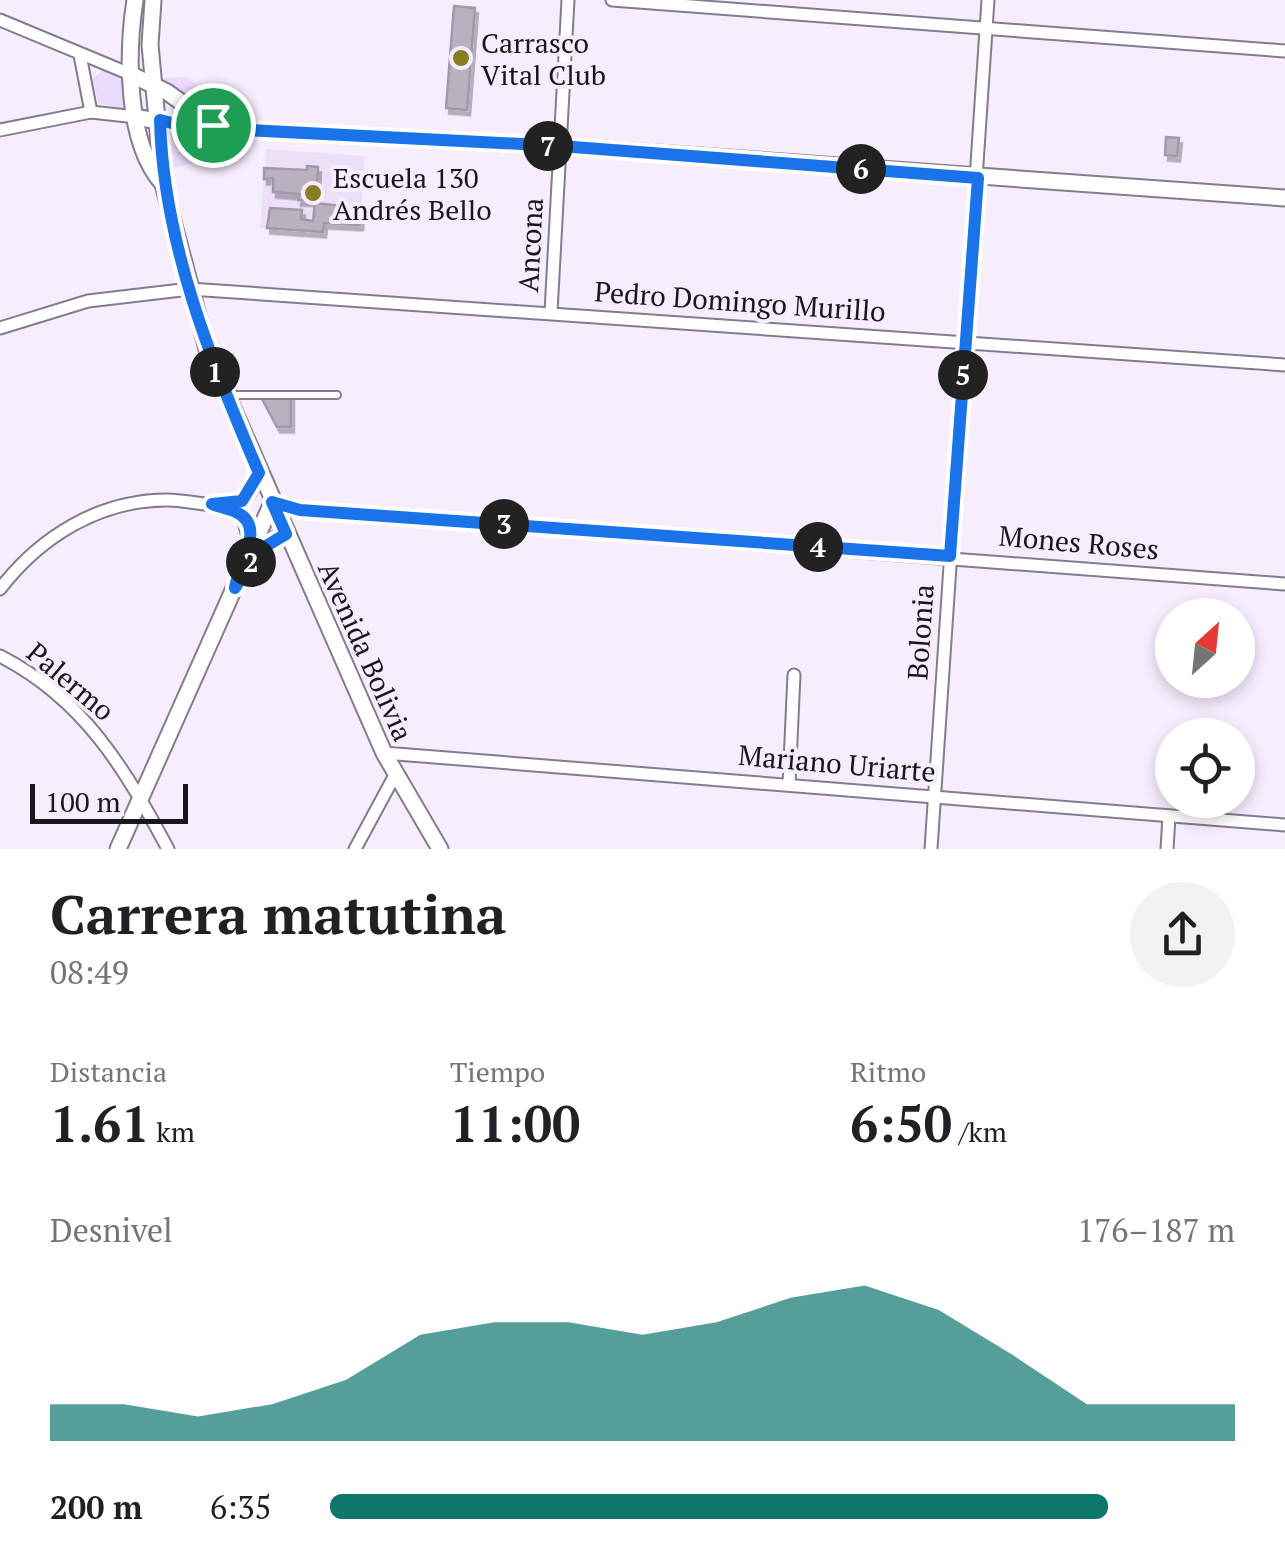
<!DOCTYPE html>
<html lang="es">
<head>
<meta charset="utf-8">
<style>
  body { margin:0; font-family:"PT Serif",serif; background:#f2f2f2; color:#202124; height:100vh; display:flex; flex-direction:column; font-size:38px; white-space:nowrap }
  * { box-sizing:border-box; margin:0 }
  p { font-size:32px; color:#757577 }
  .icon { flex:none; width:55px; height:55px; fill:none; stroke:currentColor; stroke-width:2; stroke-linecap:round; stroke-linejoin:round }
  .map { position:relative; height:849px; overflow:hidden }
  .panel { display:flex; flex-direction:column; background:#fff; flex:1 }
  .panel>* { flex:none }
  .needle { width:65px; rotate:27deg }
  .fabs { position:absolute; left:1155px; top:598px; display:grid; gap:20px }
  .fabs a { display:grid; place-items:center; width:100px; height:100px; border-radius:50%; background:#fff; box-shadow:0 5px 15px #0003; font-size:50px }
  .scale { position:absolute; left:30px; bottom:25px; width:158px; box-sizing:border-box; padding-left:10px; border:5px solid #1a171c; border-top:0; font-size:28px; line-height:35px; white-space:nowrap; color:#1a171c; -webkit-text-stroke:8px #f6edfe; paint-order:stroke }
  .pin { position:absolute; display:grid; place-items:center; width:85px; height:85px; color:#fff; margin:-42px; border:5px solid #fff; border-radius:50%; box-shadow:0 2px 10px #0007 }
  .km { position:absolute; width:50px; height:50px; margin:-25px; border-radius:50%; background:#222; color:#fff; font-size:28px; line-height:50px; text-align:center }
  .round { display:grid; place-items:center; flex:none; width:105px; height:105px; border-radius:52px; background:#f2f2f2 }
  .summary { display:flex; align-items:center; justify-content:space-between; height:170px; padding:0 50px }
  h1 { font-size:55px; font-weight:600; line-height:75px }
  .metrics { display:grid; grid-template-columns:repeat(3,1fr); gap:15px; height:170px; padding:10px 50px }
  .metrics div { display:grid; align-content:center }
  .metrics b { font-size:50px; font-weight:600 }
  .metrics small { font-size:28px; font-weight:400 }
  .metrics p { font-size:28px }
  .chart { height:280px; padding:20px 50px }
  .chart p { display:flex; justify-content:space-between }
  .chart svg { width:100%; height:180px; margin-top:10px; fill:#0f766e; opacity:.7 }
  ul { padding:0 50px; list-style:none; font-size:32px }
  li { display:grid; grid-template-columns:160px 120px 1fr; align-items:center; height:75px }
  li i { height:25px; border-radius:12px; background:#0f766e }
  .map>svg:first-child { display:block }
</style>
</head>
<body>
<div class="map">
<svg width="1285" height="849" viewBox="0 0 1285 849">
  <defs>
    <filter id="shadow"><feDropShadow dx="3" dy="5.5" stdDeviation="0" flood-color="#0004"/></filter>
  </defs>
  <rect width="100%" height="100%" fill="#f6edfe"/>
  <!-- built -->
  <path fill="#ecdff7" d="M266,149L365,156L360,225L324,223L323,232L260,228Z"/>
  <!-- green -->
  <g fill="#ecdafc">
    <path d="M103,70L123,80L126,110L99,103L92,80Z"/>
    <path d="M186,77L203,90L205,114L159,78Z"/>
    <path d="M173,130L204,132L203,146L193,163L171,169L166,138Z"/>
  </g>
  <!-- building -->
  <g fill="#b9b0c0" stroke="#a199a9" stroke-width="2.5" filter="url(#shadow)">
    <path d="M454,6L475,8L467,110L446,108Z"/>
    <path d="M1166,137L1179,138L1177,156L1165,155Z"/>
    <path d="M307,166L318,167L316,201L298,200L299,194L273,192V178L264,179V168L307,170Z"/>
    <path d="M315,203L361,208L360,225L324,223L323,232L267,228L270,208L302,210L301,219L313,221Z"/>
    <path d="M260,395H291V427H277Z"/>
  </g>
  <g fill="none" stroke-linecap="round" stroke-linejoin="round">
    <defs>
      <path id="service" d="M226,395H337"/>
      <g id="minor">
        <path d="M612,0L1285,51"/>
        <path d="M0,20L130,74"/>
        <path d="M80,55L91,112"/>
        <path d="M0,130L91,112L136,117"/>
        <path d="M551,312L568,0"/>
        <path d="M0,328L88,301L190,289L1285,365"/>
        <path d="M272,503L300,510L1285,584"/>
        <path d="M221,509L243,517L250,545"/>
        <path d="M0,589C40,537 99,500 167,500C190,500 215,509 237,503C250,500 255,484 259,473"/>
        <path d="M0,656C84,699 125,769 168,849"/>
        <path d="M384,753L1285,825"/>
        <path d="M789,784L794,675"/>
        <path d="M355,849L395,775"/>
        <path d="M931,849L988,0"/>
        <path d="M1167,849L1169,816"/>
      </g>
      <g id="tertiary">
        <path d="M135,0C127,52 125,142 163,184"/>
        <path d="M153,0L150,45L163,184L207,349L384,753L440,849"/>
        <path d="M130,74L167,92L213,125"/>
        <path d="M136,117L187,127L560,146L1285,198"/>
        <path d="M250,563L264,545L286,533"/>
        <path d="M118,849L272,503"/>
      </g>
    </defs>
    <!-- service casing -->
    <use href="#service" stroke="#847c8b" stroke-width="10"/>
    <!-- minor casing -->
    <use href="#minor" stroke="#847c8b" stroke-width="15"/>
    <!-- tertiary casing -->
    <use href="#tertiary" stroke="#847c8b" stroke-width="19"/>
    <!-- service -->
    <use href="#service" stroke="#fff" stroke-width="6"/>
    <!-- minor -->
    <use href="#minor" stroke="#fff" stroke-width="11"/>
    <!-- tertiary -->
    <use href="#tertiary" stroke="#fff" stroke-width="15"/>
  </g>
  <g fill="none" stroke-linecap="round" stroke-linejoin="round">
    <defs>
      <path id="route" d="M160,120L188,127L560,146L978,178L950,556L300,510L272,502L286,534L256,552L235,588C237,567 268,526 236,512C228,508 220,508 212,504L242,501L259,473C211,362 163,242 160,120Z"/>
    </defs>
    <!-- route casing -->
    <use href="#route" stroke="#fff" stroke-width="20"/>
    <!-- route -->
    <use href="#route" stroke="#1a73e8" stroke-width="12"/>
  </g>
  <!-- markers -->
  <g fill="#8c7d23" stroke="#f6edfe" stroke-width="4">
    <circle cx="461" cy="58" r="10"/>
    <circle cx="313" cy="193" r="10"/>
  </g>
  <g text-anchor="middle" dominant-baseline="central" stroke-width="8" stroke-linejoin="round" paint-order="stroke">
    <!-- poi labels -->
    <g font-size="28" fill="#1a171c" stroke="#f6edfe" text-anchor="start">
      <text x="481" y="42">Carrasco<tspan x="481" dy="32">Vital Club</tspan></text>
      <text x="333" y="177">Escuela 130<tspan x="333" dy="32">Andrés Bello</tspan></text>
    </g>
    <!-- street labels -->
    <g font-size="28" fill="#1a171c" stroke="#f6edfe">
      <text transform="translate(530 245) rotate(-87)">Ancona</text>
      <text transform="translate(740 301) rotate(4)">Pedro Domingo Murillo</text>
      <text transform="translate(1079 542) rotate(5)">Mones Roses</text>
      <text transform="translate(920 632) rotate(-86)">Bolonia</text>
      <text transform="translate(366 651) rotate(66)">Avenida Bolivia</text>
      <text transform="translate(71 681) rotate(40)">Palermo</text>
      <text transform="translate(837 763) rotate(5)">Mariano Uriarte</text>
    </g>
  </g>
</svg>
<div class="fabs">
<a><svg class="needle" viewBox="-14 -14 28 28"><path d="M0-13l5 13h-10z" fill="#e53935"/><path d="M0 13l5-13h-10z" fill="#757577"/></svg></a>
<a><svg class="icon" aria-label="locate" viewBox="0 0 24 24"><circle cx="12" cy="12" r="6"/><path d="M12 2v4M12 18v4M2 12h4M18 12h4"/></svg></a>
</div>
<div class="scale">100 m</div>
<div class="pin" style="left:213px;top:125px;background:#1e9e55"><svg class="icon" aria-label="arrive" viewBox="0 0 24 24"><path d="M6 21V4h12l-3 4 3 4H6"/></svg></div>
<b class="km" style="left:215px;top:372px">1</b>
<b class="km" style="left:251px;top:562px">2</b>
<b class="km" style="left:504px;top:524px">3</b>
<b class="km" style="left:818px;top:547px">4</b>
<b class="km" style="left:963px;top:375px">5</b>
<b class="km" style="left:861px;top:169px">6</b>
<b class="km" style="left:548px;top:146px">7</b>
</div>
<section class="panel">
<div class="summary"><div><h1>Carrera matutina</h1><p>08:49</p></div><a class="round"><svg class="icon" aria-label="share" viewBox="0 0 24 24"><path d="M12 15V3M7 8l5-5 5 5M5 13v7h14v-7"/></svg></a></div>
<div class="metrics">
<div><p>Distancia</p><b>1.61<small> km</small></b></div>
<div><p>Tiempo</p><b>11:00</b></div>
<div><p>Ritmo</p><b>6:50<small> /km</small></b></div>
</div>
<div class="chart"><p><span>Desnivel</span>176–187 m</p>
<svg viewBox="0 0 160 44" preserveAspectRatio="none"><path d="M0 44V35L10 35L20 38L30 35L40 29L50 18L60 15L70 15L80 18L90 15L100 9L110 6L120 12L130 23L140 35L150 35L160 35V44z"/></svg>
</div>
<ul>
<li><b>200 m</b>6:35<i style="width:86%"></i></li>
</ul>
</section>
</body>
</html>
